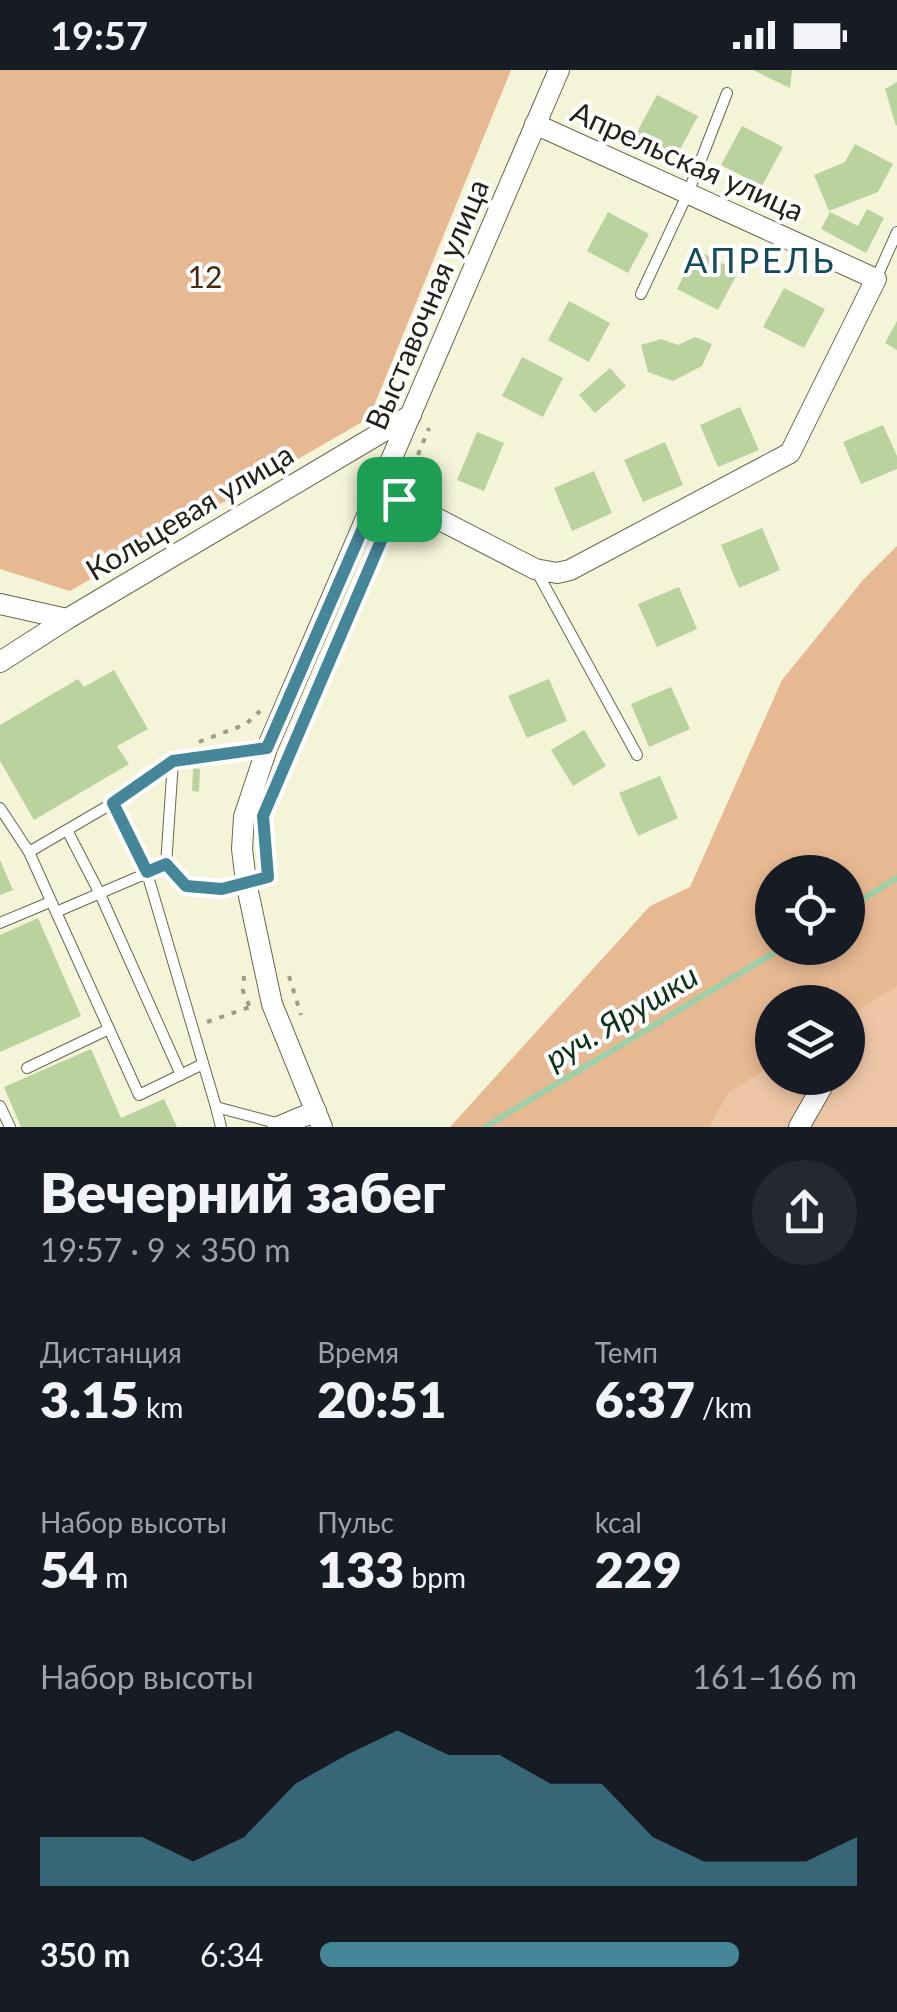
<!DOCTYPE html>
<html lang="ru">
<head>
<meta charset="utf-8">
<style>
  body { margin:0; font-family:Lato,sans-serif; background:#242831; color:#f1f3f6; height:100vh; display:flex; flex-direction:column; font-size:38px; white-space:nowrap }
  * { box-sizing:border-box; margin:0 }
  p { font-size:32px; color:#9ea1a6 }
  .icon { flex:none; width:55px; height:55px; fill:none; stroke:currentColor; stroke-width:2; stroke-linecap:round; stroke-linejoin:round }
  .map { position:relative; height:1057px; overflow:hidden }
  .panel { display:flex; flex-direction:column; background:#171b24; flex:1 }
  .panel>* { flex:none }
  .controls { position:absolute; left:755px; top:785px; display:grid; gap:20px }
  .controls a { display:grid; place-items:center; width:110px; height:110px; border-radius:50%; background:#171b24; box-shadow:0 5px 15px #0003; font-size:50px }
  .pin { position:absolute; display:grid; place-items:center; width:85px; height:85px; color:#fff; margin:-42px; border-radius:20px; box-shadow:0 5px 15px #0006 }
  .round { display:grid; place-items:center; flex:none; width:105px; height:105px; border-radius:52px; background:#242831 }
  .overview { display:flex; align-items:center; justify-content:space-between; height:170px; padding:0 40px }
  h1 { font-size:55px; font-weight:800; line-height:75px }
  .figures { display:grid; grid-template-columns:repeat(3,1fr); gap:15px; height:170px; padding:10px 40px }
  .figures div { display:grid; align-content:center }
  .figures b { font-size:50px; font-weight:800 }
  .figures small { font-size:28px; font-weight:400 }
  .figures p { font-size:28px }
  .chart { height:280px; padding:20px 40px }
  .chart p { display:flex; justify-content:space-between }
  .chart svg { width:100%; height:180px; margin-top:10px; fill:#458699; opacity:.7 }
  ul { padding:0 40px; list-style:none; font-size:32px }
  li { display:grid; grid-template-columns:160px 120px 1fr; align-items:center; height:75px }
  li i { height:25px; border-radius:12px; background:#458699 }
  .status { display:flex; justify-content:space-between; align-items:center; height:70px; padding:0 50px; background:#171b24; direction:ltr }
  .status svg { height:28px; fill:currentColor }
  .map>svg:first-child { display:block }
</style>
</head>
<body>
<div class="status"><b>19:57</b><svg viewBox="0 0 49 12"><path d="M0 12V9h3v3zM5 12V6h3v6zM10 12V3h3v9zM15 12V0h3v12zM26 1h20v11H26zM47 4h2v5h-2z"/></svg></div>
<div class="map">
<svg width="897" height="1057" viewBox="0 0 897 1057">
  <rect width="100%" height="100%" fill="#f4f4d8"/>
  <!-- green -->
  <path fill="#edc6a6" d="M897,914V1057H709L730,1022L772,994V1008H848V946Z"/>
  <!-- forest -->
  <g fill="#e7b992" fill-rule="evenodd">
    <path d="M0,0H511L369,348L70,521L0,499Z"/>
    <path d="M897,476V916L848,947V932H772V995L730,1022L709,1057H450L650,836L690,817L782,610L863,510ZM772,802H848V878H772Z"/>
  </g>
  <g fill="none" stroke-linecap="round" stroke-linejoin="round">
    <!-- stream -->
    <g stroke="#9dcfa9" stroke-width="6">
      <path d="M848,838L897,808"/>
      <path d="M485,1057L782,878"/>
    </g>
  </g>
  <!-- building -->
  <g fill="#b9d29e">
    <path d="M753,0H792L790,18Z"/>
    <path d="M897,12V55L896,56L885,19Z"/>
    <path d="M657,25L698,46L677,85L636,64Z"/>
    <path d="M742,56L783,77L762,116L721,95Z"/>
    <path d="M855,74L893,94L878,122L829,141L814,105L845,92Z"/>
    <path d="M867,139L884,148L866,183L821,159L830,142L858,156Z"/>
    <path d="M608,142L649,164L628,203L587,181Z"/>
    <path d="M697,180L738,202L718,240L677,219Z"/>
    <path d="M784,218L825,239L804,278L763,257Z"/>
    <path d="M569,231L610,253L589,292L548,270Z"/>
    <path d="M897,251V280L885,273Z"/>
    <path d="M695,267L712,274L702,296L673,311L648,302L641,275L661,269L678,275Z"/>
    <path d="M522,287L563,308L543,347L502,326Z"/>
    <path d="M610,298L626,316L595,343L579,325Z"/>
    <path d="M740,337L759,380L718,397L700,355Z"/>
    <path d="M883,355L897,386V399L861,414L843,372Z"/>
    <path d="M477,362L504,373L484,421L457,410Z"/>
    <path d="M665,372L683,415L643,432L624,390Z"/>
    <path d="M594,401L612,443L572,461L554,418Z"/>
    <path d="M762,458L780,500L739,518L721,475Z"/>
    <path d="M679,517L697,559L657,577L638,534Z"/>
    <path d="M114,600L148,659L117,676L129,694L34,750L0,691V655L78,609L84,617Z"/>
    <path d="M549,609L567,651L527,668L508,626Z"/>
    <path d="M671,617L690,659L649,677L631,634Z"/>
    <path d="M584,660L606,696L573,716L551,680Z"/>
    <path d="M193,698L200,699L199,722L192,721Z"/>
    <path d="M660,706L678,748L638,766L619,723Z"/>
    <path d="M0,790L13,820L0,825Z"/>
    <path d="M38,848L81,946L0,982V865Z"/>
    <path d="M91,979L121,1048L164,1029L177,1057H21L4,1017Z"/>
  </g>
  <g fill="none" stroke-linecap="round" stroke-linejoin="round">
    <defs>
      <g id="lane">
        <path d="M876,209L897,162"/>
        <path d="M641,224L688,123L727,23"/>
        <path d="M537,502L637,685"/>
        <path d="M113,733L147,803L216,1037L280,1054"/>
        <path d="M0,738L29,782L56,842L166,795L173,691"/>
        <path d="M67,760L100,824L181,1005"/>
        <path d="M29,782L113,733L173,691L267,678"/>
        <path d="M56,842L139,1025L201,995"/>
        <path d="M0,853L50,832"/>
        <path d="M27,998L109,959"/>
        <path d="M0,1036L10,1057"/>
        <path d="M216,1037L221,1057"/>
      </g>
      <g id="street">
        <path d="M380,419L535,499L557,503L570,500L790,383L876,209L535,54"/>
        <path d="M0,534L67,549"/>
        <path d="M0,592L67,549L411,345"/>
        <path d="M848,974L853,966"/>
        <path d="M278,1057L316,1041"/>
        <path d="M322,1057L272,934L246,812L242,779L244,747L267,678L559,0"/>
        <path d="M799,1057L827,1008"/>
      </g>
    </defs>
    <!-- lane casing -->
    <use href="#lane" stroke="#686850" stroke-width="12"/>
    <!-- street casing -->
    <use href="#street" stroke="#686850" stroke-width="22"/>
    <!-- path -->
    <g stroke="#9c9c87" stroke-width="4" stroke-dasharray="5 8" stroke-linecap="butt">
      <path d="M408,409L429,358"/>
      <path d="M199,672L246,654L260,641"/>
      <path d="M287,689L392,445"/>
      <path d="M265,769L267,799"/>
      <path d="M175,804L186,816L229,817"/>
      <path d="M244,906L243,921L251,940"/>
      <path d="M289,906L301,945"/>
      <path d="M207,952L250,937"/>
    </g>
    <!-- lane -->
    <use href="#lane" stroke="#fff" stroke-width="10"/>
    <!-- street -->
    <use href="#street" stroke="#fff" stroke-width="20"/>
  </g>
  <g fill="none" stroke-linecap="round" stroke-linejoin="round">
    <defs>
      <path id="route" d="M380,419L399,429L263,746L268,807L222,819L186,816L166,794L147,802L113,733L173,691L267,678Z"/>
    </defs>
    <!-- route casing -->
    <use href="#route" stroke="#fff" stroke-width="20"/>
    <!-- route -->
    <use href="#route" stroke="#458699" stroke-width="12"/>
  </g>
  <g text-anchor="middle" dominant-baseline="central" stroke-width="8" stroke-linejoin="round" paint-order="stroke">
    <!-- street labels -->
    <g font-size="30" fill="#232319" stroke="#fff">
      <text transform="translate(688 90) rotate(24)">Апрельская улица</text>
      <text transform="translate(426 234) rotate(-67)">Выставочная улица</text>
      <text transform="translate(189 441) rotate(-31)">Кольцевая улица</text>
    </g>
    <!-- park labels -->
    <g font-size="30" fill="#47280a" stroke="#fff">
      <text x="205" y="206">12</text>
    </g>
    <!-- water labels -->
    <g font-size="32" font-style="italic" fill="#0d331a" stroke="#fff">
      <text transform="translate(621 946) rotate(-31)">руч. Ярушки</text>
    </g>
    <!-- quarter labels -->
    <g font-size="35" letter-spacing="2.5" fill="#144a59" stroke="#fff">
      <text x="760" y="189">АПРЕЛЬ</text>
    </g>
  </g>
</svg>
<div class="controls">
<a><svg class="icon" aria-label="locate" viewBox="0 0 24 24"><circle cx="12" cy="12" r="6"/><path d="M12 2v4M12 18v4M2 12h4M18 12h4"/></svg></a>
<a><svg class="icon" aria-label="layers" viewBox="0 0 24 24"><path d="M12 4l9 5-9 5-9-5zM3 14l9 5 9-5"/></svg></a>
</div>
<div class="pin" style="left:399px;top:429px;background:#1e9e55"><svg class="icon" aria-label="arrive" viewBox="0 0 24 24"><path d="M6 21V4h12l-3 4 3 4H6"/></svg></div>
</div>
<section class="panel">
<div class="overview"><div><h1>Вечерний забег</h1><p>19:57 · 9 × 350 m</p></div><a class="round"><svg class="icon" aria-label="share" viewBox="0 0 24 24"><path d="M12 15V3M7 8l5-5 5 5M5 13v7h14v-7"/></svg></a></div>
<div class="figures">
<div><p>Дистанция</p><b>3.15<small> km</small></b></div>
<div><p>Время</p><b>20:51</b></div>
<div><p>Темп</p><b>6:37<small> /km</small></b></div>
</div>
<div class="figures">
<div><p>Набор высоты</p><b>54<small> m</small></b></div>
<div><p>Пульс</p><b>133<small> bpm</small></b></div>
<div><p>kcal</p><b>229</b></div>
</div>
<div class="chart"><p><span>Набор высоты</span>161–166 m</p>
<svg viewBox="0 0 160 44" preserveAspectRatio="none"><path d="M0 44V32L10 32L20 32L30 38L40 32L50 19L60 12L70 6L80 12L90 12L100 19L110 19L120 32L130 38L140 38L150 38L160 32V44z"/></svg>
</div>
<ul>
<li><b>350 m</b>6:34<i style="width:78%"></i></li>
</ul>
</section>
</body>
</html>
